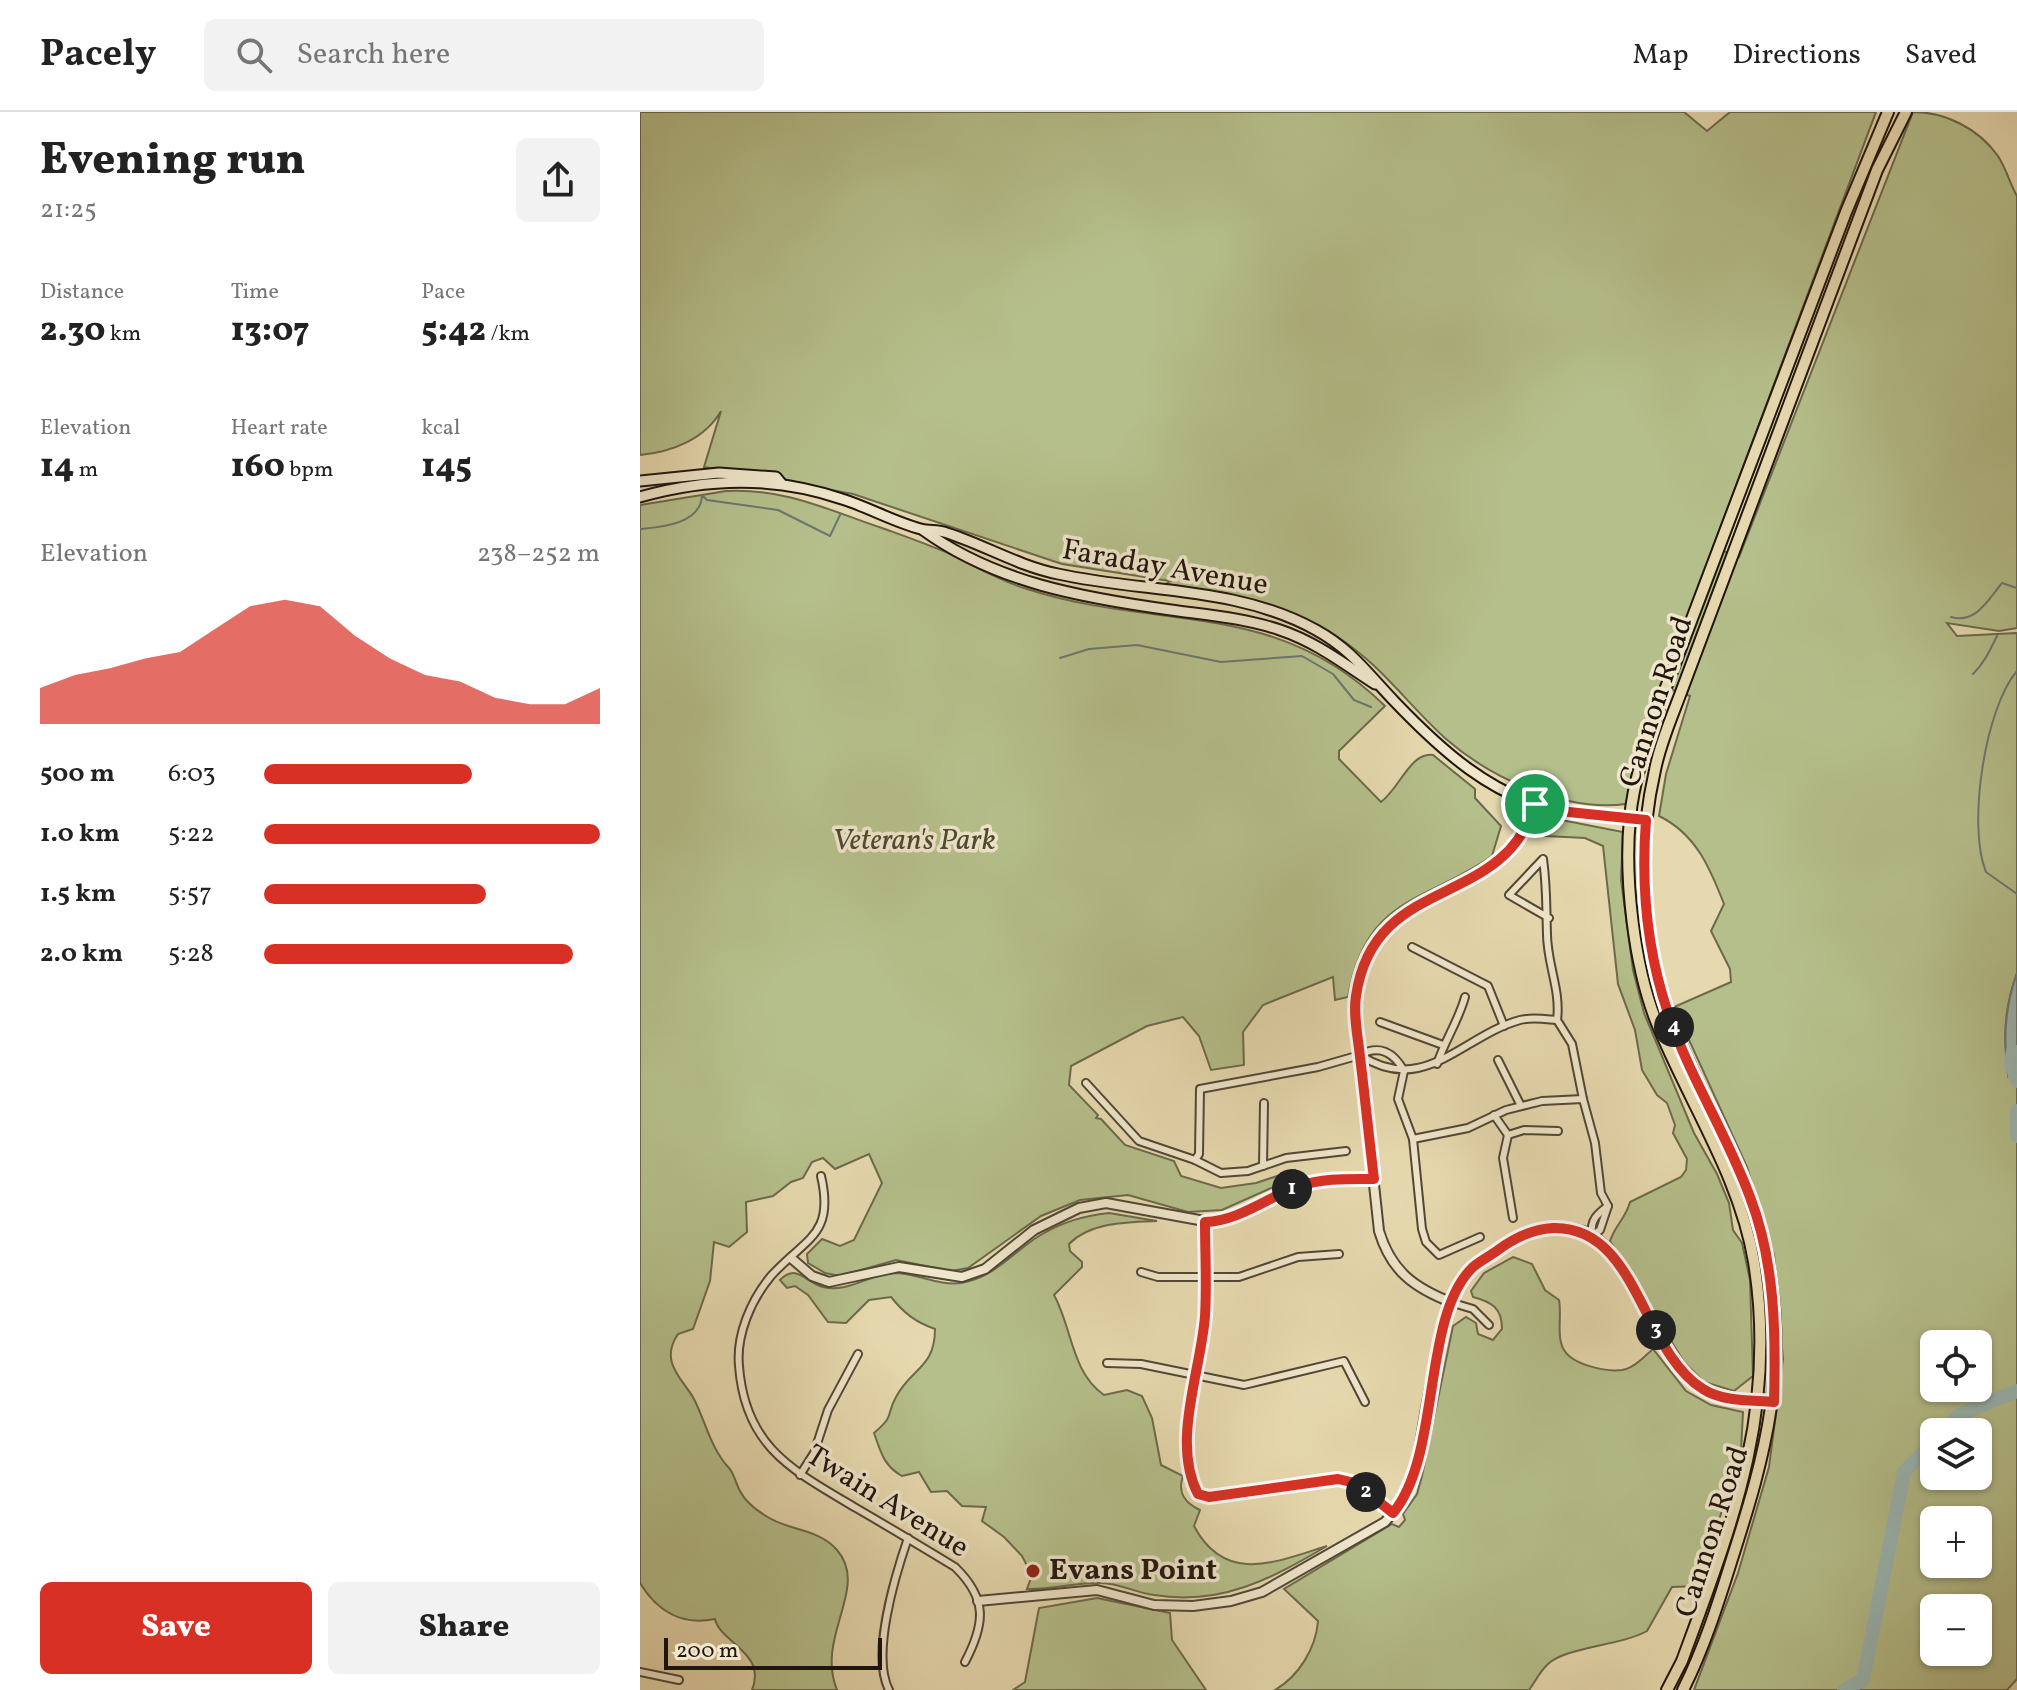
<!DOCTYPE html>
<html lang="en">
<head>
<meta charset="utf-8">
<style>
  body { margin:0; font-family:Vollkorn,serif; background:#f2f2f2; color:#222; height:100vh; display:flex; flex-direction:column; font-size:30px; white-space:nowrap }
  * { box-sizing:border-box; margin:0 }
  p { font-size:26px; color:#767676 }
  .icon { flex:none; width:44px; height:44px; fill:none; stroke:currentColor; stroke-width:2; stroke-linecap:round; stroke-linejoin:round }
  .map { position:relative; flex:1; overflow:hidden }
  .side { display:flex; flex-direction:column; background:#fff; width:640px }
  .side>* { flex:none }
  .buttons { position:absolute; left:1280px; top:1218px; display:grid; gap:16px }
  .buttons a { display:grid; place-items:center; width:72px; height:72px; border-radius:12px; background:#fff; box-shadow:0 2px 6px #0004; font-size:40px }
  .scale { position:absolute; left:24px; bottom:20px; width:218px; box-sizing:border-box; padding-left:8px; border:4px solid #21160e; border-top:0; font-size:22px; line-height:28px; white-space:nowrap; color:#21160e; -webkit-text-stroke:6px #efe6cb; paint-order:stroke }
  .pin { position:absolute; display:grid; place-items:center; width:68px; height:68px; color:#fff; margin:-34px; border:4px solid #fff; border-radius:50%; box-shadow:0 2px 8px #0007 }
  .km { position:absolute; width:40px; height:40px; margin:-20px; border-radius:50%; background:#222; color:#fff; font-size:22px; line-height:40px; text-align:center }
  .round { display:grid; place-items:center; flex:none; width:84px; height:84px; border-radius:12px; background:#f2f2f2 }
  .head { display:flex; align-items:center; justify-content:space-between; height:136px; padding:0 40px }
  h1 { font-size:44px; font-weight:800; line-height:60px }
  .stats { display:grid; grid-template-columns:repeat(3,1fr); gap:12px; height:136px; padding:8px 40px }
  .stats div { display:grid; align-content:center }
  .stats b { font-size:34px; font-weight:800 }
  .stats small { font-size:22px; font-weight:400 }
  .stats p { font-size:22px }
  .chart { height:224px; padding:16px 40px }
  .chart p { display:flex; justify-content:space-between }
  .chart svg { width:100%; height:144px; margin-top:8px; fill:#d93025; opacity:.7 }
  .action { display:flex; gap:16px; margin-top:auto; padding:16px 40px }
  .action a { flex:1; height:92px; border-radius:12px; background:#d93025; color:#fff; font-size:32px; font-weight:800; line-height:92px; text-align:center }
  .action a+a { background:#f2f2f2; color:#222 }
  ul { padding:0 40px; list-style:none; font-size:26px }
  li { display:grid; grid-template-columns:128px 96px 1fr; align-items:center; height:60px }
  li i { height:20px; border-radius:10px; background:#d93025 }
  header { display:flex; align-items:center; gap:48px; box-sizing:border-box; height:112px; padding:0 40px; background:#fff; border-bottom:2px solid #e0e0e0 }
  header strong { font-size:38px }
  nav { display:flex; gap:44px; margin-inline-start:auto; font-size:28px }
  .search { width:560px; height:72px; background:#f2f2f2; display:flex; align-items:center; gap:20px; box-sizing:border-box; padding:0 28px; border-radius:12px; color:#767676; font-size:30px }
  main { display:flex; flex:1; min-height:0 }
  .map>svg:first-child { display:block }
</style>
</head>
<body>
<header>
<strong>Pacely</strong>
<div class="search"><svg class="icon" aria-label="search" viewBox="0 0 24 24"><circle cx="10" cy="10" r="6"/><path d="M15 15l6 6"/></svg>Search here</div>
<nav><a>Map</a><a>Directions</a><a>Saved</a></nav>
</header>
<main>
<section class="side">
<div class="head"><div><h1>Evening run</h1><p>21:25</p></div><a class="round"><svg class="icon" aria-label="share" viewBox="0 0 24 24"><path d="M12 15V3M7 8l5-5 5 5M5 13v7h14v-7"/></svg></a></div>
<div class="stats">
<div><p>Distance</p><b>2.30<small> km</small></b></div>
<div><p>Time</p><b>13:07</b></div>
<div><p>Pace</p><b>5:42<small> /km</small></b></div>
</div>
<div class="stats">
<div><p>Elevation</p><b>14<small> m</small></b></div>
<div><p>Heart rate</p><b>160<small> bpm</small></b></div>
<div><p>kcal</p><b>145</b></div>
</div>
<div class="chart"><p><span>Elevation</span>238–252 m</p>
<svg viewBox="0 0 160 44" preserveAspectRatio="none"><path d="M0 44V33L10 29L20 27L30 24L40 22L50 15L60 8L70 6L80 8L90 17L100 24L110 29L120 31L130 36L140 38L150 38L160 33V44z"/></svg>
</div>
<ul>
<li><b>500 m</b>6:03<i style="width:62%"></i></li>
<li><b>1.0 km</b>5:22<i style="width:100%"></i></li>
<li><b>1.5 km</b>5:57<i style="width:66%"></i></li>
<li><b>2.0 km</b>5:28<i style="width:92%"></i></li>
</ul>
<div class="action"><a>Save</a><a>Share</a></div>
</section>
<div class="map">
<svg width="1377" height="1578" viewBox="0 0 1377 1578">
  <rect width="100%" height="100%" fill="#e7d9af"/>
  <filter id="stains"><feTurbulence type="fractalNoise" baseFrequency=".0025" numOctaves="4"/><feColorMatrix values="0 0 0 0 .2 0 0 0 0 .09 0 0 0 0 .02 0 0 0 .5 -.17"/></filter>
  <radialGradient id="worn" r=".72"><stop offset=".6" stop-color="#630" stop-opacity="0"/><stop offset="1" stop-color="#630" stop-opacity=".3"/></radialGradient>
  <!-- green -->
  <g fill="#b5bf8b" stroke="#6b6a4c" stroke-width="2" fill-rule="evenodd">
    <path d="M0,0H1044L1067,19L1090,0H1236L1073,435L1099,445L1273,0C1305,0 1338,16 1358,44C1366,56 1370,72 1377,84V516L1359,519L1307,511L1317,524L1377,521V861C1365,893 1362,927 1369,961L1377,940V1567L1367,1578H1054L1098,1461L1129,1355L1143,1247L1134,1143L1107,1055L1034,895L1091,870L1090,857L1071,819L1084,792C1070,756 1056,722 1019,704L1026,662L1050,584L1020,574L1005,616L986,692C925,700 852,667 806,627C770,595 741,553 699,526C645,491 589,481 526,472L530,469L422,452L213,382L64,355L81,299C65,327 32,340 0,343ZM1294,1232H1338V1276H1294ZM1294,1320H1338V1364H1294ZM1294,1408H1338V1452H1294ZM1294,1496H1338V1540H1294Z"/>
    <path d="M86,379C147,376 190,399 242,416C264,424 287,432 310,442C335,454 360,469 387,477C520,520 634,485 745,594L699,639V647L741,690C760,676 770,640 793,643L835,677V686L861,714L852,744C784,791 725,785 708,885L695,888L693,865L623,893L603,920L604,953L571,958L559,924L543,905L507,914L431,954L429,973L458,1003L456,1006L461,1007L485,1033L534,1049L541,1064L581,1076L616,1071L655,1058L656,1065L582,1098L548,1100L488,1083L440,1088L401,1104L328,1156L311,1159L256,1148L200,1164L185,1161L168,1151L167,1142L182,1127L200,1134L214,1128L242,1071L229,1042L195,1057L183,1046L172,1050L163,1066L151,1070L133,1084L106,1090L107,1120L89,1135L74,1130L70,1169L53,1217L38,1222C19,1250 42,1266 54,1287C66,1311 71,1337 89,1356C94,1361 96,1372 100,1379C105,1389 116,1398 126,1404C148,1419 178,1416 197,1438C230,1476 175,1524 197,1578H112C127,1540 80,1531 75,1507C42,1514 17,1499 0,1471V393Z"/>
    <path d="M906,705L983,720L981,768L993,858L1004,901L1054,1021L1077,1062L1089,1091L1093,1118L1102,1131L1110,1168L1113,1264L1094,1279L1064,1270L1044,1250L970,1129C975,1113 986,1106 990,1090L1041,1065L1046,1058L1047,1047L1033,1021L1035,1013L1027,991L1017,983L1002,958L995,918L978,872L963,734L945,726L906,724Z"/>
    <path d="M469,1101L517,1109C488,1110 451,1110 429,1132L430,1139L442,1150V1155L414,1183C432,1215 431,1260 464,1283L487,1278L502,1284L512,1306L521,1353L543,1364C537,1381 545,1391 560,1398L554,1414C585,1473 636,1450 687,1434C631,1467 581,1494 514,1483C496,1481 479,1471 461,1471C436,1470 412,1478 387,1477L392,1463L382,1444L364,1425L342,1409L346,1395L322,1394L307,1379L291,1380L279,1360L262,1364C244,1354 241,1341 234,1321C256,1302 245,1305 256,1285C271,1256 295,1256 295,1217C275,1210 264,1201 251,1185L229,1188L206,1211L188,1210L168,1183L155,1174L147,1176L140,1168C157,1151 165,1170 183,1175C209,1181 229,1162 254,1161C277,1161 298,1174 321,1171C354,1166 373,1140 399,1124C422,1110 443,1104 469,1101Z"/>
    <path d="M873,1145L892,1152L905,1178L919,1188C922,1203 916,1225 924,1238C933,1253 966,1260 982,1258C994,1256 1004,1245 1013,1237L1046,1279L1071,1293L1103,1300L1101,1339L1058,1474L1032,1475L1007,1519C980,1534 926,1535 908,1552C900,1559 895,1570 889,1578H635C659,1564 676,1536 678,1509L644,1477L752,1412L759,1415L765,1408L763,1402L777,1382L782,1364L813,1214L826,1205L836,1211L838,1222L853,1228L862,1217C862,1196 852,1190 833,1185L831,1179L844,1161Z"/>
    <path d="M457,1486L530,1501L532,1528L566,1578H373L385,1570L399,1496Z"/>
  </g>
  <!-- water -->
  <path fill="#9ab8b4" stroke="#6a7772" stroke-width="2" d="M1377,861V940L1368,963C1363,929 1365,894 1377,861Z"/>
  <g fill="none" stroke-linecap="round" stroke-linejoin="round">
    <!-- stream -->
    <g stroke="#6a7772" stroke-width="2">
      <path d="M0,417C22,415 61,412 62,383L67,388L138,398L190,424L200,403"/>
      <path d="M1311,505C1336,512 1348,488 1362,471L1377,476"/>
      <path d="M420,546L449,537L497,533L581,550L662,544L693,562L714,588L731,595"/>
      <path d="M1377,559C1345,596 1327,714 1346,760L1377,782"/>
      <path d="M1333,562C1345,550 1350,538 1357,524"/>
    </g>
    <!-- river -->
    <g stroke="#9ab8b4" stroke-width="14">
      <path d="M1373,939L1371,951L1377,969"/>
      <path d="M1377,999V1024"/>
      <path d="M1302,1320L1319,1303L1377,1279"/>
      <path d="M1204,1578L1223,1568L1264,1360L1294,1329"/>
    </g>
    <defs>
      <g id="minor">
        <path d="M909,806L869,783L903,747C907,776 906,794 907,822C907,852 921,878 917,908L932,932L943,987"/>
        <path d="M772,835L848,874L864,914"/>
        <path d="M740,910L803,933"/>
        <path d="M858,948L881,994"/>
        <path d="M797,952C805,928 818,910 825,885"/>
        <path d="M764,959C754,941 740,932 720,943C784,985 822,924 880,908C892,905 904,907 917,908"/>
        <path d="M764,959L758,987L773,1027L782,1117L786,1130L799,1143L840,1125"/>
        <path d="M446,971L499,1029L555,1048L559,1042L560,977L678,955L720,943"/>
        <path d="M854,1003L868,1023L884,1018L918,1019"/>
        <path d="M868,1023L863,1046L873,1106"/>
        <path d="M773,1027L828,1016L866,998L902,989L943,987L955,1031L961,1081L968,1094L960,1118L952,1124"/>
        <path d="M555,1048L581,1061L608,1059L646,1046L706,1039"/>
        <path d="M623,1054L624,991"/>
        <path d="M181,1064C195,1124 165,1126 131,1164C111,1188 96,1223 99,1254C105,1335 152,1358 216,1396C249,1415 282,1435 315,1455C348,1487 345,1512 325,1550"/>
        <path d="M565,1110C565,1141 567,1173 565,1204C561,1260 531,1329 558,1382L569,1385L698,1367L715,1371L753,1401"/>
        <path d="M952,1123C950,1108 957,1102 968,1094"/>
        <path d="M501,1160L518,1165H599L658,1145L699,1142"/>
        <path d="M813,1191L833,1197L849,1213"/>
        <path d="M467,1251L501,1252L604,1273L704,1249L725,1290"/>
        <path d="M160,1363L174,1341L188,1298L218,1242"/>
        <path d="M0,1560L39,1568"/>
        <path d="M249,1578C231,1543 255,1464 268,1426"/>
      </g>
      <g id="tertiary">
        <path d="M151,1146L172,1164L189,1170L259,1155L322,1165L345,1157L394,1118L439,1096L466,1091L570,1110C601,1104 628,1086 658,1075C682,1066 708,1067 734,1067"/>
        <path d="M813,1191C774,1176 751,1159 739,1119C733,1066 728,1014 722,961C719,936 712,907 716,882C736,761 867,797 895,692"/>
        <path d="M338,1489L457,1478L514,1493L553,1494L591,1489L622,1480L745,1410L763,1389L774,1366C784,1316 798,1190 832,1156C847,1141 870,1130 889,1121C910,1113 940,1112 959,1128C972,1139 981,1158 990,1173C1011,1209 1032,1267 1073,1282C1092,1289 1114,1288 1134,1290"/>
      </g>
      <g id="secondary">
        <path d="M0,369L79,361L136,365L141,371"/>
        <path d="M0,385C67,366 135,364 202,387C228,395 254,410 281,417C288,419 297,418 304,420C343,432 378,454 418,462C504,481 597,474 676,518C711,537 728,562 755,590C801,638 851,684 919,699C940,703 963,704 985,707"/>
        <path d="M283,418C356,471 444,486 531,498C567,503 605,506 640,518C676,530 704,552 735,572"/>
      </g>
      <g id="primary">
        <path d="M1027,1578L1042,1549C1092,1413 1138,1298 1114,1150C1100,1064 1048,989 1016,909C994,853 984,766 990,706C994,662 1011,620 1025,578L1206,100L1248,0"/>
        <path d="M1043,1578C1064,1536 1078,1492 1092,1447C1126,1341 1149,1257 1127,1144C1109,1058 1059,984 1029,903C1000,827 997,736 1015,658C1020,632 1031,607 1040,583L1237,58L1266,0"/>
      </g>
    </defs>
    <!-- minor casing -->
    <use href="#minor" stroke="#524736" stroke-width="10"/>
    <!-- tertiary casing -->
    <use href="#tertiary" stroke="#524736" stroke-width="12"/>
    <!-- secondary casing -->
    <use href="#secondary" stroke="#21160e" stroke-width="13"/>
    <!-- primary casing -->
    <use href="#primary" stroke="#21160e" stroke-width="14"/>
    <!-- minor -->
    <use href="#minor" stroke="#efe6cb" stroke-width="6"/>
    <!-- tertiary -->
    <use href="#tertiary" stroke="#efe6cb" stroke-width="8"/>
    <!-- secondary -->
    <use href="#secondary" stroke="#efe6cb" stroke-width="9"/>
    <!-- primary -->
    <use href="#primary" stroke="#e7d9af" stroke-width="10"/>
  </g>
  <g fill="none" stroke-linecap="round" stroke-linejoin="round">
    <defs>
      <path id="route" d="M895,692L919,699L1006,708C1001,772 1007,839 1028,901C1049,964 1087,1022 1110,1085C1135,1150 1136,1221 1134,1290C1111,1288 1083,1290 1063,1277C1001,1239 998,1114 913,1116C894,1117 874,1126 858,1138C850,1144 840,1149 833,1155C781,1205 802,1342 753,1401L715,1371L698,1367L569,1385L558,1382C531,1330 561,1259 565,1204C567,1173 565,1141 565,1110C599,1109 628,1085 659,1074C682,1066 709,1067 734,1067C729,1026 725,985 720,945C718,925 713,903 716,884C734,760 864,799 895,692Z"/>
    </defs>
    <!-- route casing -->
    <use href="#route" stroke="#fff" stroke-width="16"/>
    <!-- route -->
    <use href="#route" stroke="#d93025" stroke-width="10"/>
  </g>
  <!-- markers -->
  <circle fill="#8f2418" stroke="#efe6cb" stroke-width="3" cx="393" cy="1459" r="8"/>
  <g text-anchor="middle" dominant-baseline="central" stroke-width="7" stroke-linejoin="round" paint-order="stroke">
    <!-- street labels -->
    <g font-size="30" fill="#21160e" stroke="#efe6cb">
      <text transform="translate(525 456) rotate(10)">Faraday Avenue</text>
      <text transform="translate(1017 590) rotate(-72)">Cannon Road</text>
      <text transform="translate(247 1390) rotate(32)">Twain Avenue</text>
      <text transform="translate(1073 1420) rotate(-72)">Cannon Road</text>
    </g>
    <!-- park labels -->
    <g font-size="30" font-style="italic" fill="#4d4934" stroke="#efe6cb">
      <text x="274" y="729">Veteran's Park</text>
    </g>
    <!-- poi labels -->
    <g font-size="30" font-weight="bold" fill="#21160e" stroke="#efe6cb" text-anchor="start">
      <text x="409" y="1459">Evans Point</text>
    </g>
  </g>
  <rect width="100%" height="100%" filter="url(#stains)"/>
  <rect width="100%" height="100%" fill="url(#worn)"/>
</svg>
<div class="buttons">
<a><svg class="icon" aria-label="locate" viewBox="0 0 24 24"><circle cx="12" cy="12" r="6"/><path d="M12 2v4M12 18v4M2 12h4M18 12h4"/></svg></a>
<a><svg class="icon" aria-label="layers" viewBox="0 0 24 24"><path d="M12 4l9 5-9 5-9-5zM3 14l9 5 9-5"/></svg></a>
<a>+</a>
<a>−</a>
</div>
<div class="scale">200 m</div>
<div class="pin" style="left:895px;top:692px;background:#1e9e55"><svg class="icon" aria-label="arrive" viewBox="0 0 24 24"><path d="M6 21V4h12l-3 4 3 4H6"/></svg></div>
<b class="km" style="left:652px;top:1077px">1</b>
<b class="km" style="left:726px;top:1380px">2</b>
<b class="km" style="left:1016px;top:1218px">3</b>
<b class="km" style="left:1034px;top:915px">4</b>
</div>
</main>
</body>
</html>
